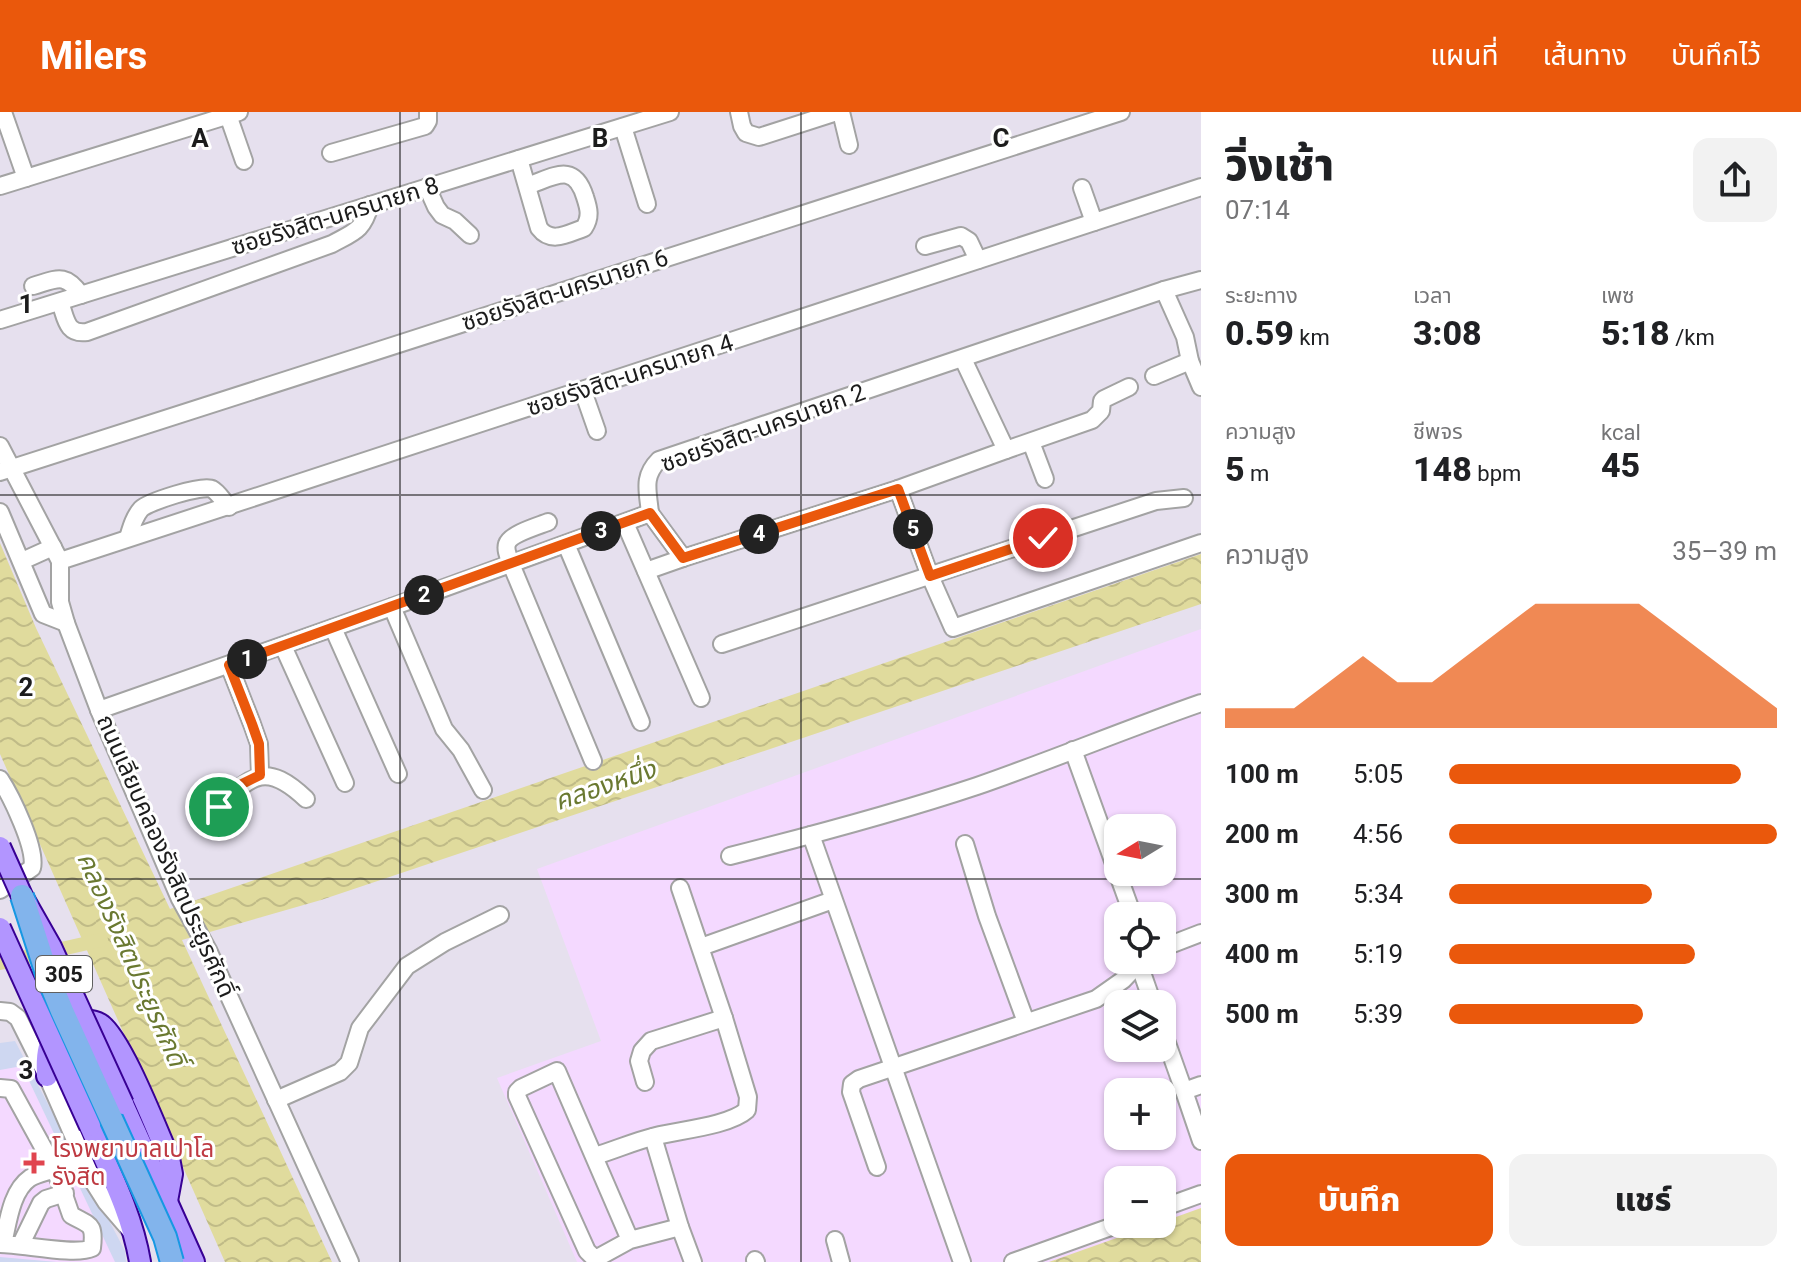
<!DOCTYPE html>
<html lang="th">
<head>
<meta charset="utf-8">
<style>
  body { margin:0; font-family:Roboto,"Noto Sans Thai",sans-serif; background:#f2f2f2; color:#202124; height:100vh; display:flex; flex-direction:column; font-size:30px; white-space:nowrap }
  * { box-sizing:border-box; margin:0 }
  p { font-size:26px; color:#757577 }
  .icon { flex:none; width:44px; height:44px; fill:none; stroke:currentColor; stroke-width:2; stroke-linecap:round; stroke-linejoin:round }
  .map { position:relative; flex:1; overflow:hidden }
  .sheet { display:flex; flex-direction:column; background:#fff; width:600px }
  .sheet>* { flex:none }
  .needle { width:52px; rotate:260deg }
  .controls { position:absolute; left:1104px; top:702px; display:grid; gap:16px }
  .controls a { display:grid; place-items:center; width:72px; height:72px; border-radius:16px; background:#fff; box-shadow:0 2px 6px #0004; font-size:40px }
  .pin { position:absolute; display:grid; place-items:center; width:68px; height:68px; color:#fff; margin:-34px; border:4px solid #fff; border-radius:50%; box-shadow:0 2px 8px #0007 }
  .km { position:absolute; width:40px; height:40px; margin:-20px; border-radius:50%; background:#222; color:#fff; font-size:22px; line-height:40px; text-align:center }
  .round { display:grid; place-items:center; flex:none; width:84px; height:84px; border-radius:16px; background:#f2f2f2 }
  .overview { display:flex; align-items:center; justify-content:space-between; height:136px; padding:0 24px }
  h1 { font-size:44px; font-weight:800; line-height:60px }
  .figures { display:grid; grid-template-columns:repeat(3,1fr); gap:12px; height:136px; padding:8px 24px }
  .figures div { display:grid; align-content:center }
  .figures b { font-size:34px; font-weight:800 }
  .figures small { font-size:22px; font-weight:400 }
  .figures p { font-size:22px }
  .chart { height:224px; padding:16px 24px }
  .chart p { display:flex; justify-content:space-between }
  .chart svg { width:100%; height:144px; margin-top:8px; fill:#ea580c; opacity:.7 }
  .primary-button { display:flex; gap:16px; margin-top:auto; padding:16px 24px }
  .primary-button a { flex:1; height:92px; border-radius:16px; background:#ea580c; color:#fff; font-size:32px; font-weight:800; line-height:92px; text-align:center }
  .primary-button a+a { background:#f2f2f2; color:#202124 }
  ul { padding:0 24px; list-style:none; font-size:26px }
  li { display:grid; grid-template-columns:128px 96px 1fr; align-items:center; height:60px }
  li i { height:20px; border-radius:10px; background:#ea580c }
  header { display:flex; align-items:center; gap:48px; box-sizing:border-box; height:112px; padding:0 40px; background:#ea580c; color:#fff }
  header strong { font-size:38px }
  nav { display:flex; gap:44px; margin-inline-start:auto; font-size:28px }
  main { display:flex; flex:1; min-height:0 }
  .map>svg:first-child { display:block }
</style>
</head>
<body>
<header>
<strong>Milers</strong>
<nav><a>แผนที่</a><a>เส้นทาง</a><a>บันทึกไว้</a></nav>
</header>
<main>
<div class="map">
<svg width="1201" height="1150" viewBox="0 0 1201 1150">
  <defs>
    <pattern id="water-waves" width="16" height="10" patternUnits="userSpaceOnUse" patternTransform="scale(2)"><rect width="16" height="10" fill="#e0db9d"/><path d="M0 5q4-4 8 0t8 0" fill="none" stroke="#c0bb87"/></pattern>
  </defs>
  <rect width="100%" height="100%" fill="#e6e0ee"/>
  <!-- commercial -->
  <path fill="#ced7f1" d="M15,929L125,1139L126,1150H0V931Z"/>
  <!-- education -->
  <g fill="#f4d9ff" fill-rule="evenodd">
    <path d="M1201,517V1150H577L497,966L601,929L537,757ZM1118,716H1162V760H1118ZM1118,804H1162V848H1118ZM1118,892H1162V936H1118ZM1118,980H1162V1024H1118ZM1118,1068H1162V1112H1118Z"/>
    <path d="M22,954L115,1150H57L0,1145V958Z"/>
  </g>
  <!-- water -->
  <g fill="url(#water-waves)">
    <path d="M0,431L36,516L170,797L1201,442V492L321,788L182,828L332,1150H225L0,642Z"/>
    <path d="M1201,1096V1150H1049L1156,1112H1162V1110Z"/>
  </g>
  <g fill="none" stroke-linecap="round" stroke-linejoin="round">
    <!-- canal -->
    <path stroke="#e0db9d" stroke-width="14" d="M0,851L101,828"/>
    <defs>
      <g id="minor">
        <path d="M3,0L26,66"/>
        <path d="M739,0L742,14L746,21L759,25L837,0"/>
        <path d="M841,0L849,33"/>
        <path d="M228,3L244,49"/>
        <path d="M623,15L647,92"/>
        <path d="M331,41L425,14L428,9V0"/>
        <path d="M519,47L539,116C551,132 567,122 584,116C591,105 589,97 585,85C574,49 554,65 527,74"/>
        <path d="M0,74L239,0"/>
        <path d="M427,75L436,95L442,103L455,109L470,123"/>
        <path d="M1082,76L1094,110"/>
        <path d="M925,134L961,124L969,129L978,148"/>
        <path d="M33,174C57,167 65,160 81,183"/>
        <path d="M1164,178L1185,225L1190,249L1201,275"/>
        <path d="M60,190C66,206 66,223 87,220L332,132C354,120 363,119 370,93"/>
        <path d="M0,208L670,0"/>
        <path d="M963,247L1006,338L1092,308L1101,299L1102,289L1104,287L1129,275"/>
        <path d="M1154,264L1190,249"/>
        <path d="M583,279L597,319"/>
        <path d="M1031,330L1045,367"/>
        <path d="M0,334L60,449V490L66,511L99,598L180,787L208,838L350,1150"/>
        <path d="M0,360L1121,0"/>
        <path d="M898,377L930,464L953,516L1201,431"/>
        <path d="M0,400L43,502L66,511"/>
        <path d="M650,401L683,446L898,377L1006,338"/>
        <path d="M548,410C538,414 510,422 507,432C505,438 509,446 511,452L593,649"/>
        <path d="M625,411L701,586"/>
        <path d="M128,426C131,416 134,405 141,397C148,390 203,372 212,377C218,380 224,390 229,395"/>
        <path d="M566,432L641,610"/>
        <path d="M22,449L53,435"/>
        <path d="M60,449L1201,75"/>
        <path d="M646,459L683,446"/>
        <path d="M392,495L444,617L461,638L483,678"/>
        <path d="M333,516L398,662"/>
        <path d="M722,532L1156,389L1184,386"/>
        <path d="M283,534L345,671"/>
        <path d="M229,553L252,612L259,632L260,663"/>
        <path d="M99,598L392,495L650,401C648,379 642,365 659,348L1164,178L1201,168"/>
        <path d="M1073,638L1133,804"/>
        <path d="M0,667C11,684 37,737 32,756L0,778"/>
        <path d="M219,695C252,662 267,650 306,687"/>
        <path d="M811,723L962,1150"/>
        <path d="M965,732L987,804L1026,910"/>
        <path d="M730,744C813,723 896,701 977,674C1052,648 1126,617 1201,591"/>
        <path d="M701,835L833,788"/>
        <path d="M1162,836L1201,821"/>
        <path d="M1139,852L1153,892"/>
        <path d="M0,899L10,900L18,906L47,964L94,1071L106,1090L130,1118"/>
        <path d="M1162,917L1184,979"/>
        <path d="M645,970L639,949L642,939L651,929L724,906"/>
        <path d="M1201,973L1184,979L1201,1029"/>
        <path d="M0,976L11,977L55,1057L83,1046"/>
        <path d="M276,988L340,960L349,951L360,916L407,854L445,830L500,803"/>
        <path d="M653,1025L680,1115L693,1150"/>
        <path d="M595,1044C615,1038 635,1029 656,1024C680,1018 729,1014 747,998L748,985L724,906L680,776"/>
        <path d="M877,1055L851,980L852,972L859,967L1096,887L1123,868L1142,848"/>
        <path d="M1162,1096L1201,1082"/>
        <path d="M630,1128L599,1145H593L587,1139L517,984V980L521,976L557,959L630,1128L680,1115"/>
        <path d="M835,1128L841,1150"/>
        <path d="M0,1132C23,1132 75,1144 92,1136C95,1111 90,1114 71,1103L55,1057C47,1060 37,1062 30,1066C11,1079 8,1111 3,1132"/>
        <path d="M21,1132L41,1091L46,1087L65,1081"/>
        <path d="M755,1148L756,1150"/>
        <path d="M1013,1150L1119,1112"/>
      </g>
      <g id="major">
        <path d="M47,964C46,945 46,926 65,915C75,909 90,906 100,912C121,925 157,1019 169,1046L172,1062L167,1089"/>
        <path d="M123,992L194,1150"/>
        <path d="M90,1014C109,1058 132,1102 140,1150"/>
      </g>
    </defs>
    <!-- minor casing -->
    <use href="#minor" stroke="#a3a3a3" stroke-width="20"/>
    <!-- major casing -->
    <use href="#major" stroke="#380094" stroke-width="24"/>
    <!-- minor -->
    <use href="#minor" stroke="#fff" stroke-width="16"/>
    <!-- major -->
    <use href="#major" stroke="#b295ff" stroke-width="20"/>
    <defs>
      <g id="major-bridge">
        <path d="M0,735L22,784L51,835L123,992"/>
        <path d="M0,816L90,1014"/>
      </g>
      <path id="highway-bridge" d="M22,784L48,865L62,899L165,1125L172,1150"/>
    </defs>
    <!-- major-bridge casing -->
    <use href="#major-bridge" stroke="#380094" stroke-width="24" stroke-linecap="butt"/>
    <!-- highway-bridge casing -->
    <use href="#highway-bridge" stroke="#1798e3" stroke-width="26" stroke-linecap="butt"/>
    <!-- major-bridge -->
    <use href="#major-bridge" stroke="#b295ff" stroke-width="20"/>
    <!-- highway-bridge -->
    <use href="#highway-bridge" stroke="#82b4ec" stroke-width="22"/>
  </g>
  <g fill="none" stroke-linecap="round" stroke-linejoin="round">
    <defs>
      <path id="route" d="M219,695L242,672L260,663L259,632L252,612L229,553L650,401L683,446L898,377L930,464L1043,426"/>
    </defs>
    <!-- route casing -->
    <use href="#route" stroke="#fff" stroke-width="16"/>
    <!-- route -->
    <use href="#route" stroke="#ea580c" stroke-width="10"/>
  </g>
  <!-- grid -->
  <path fill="none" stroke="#1c1c1c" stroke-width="2" stroke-opacity="0.55" d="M400,0V1150M801,0V1150M0,383H1201M0,767H1201"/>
  <!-- markers -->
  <path fill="#e0444e" stroke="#fff" stroke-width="3" d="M30 1039h8v8h8v8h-8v8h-8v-8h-8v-8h8z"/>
  <g text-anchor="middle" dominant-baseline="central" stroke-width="6" stroke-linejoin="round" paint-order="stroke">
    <!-- shield labels -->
    <rect fill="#fff" stroke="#606060" stroke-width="2" x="36" y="844" width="56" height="36" rx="6"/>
    <g font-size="22" font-weight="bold" fill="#1c1c1c">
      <text x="64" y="862">305</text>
    </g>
    <!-- street labels -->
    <g font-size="24" fill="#1c1c1c" stroke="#fff">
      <text transform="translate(335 104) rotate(-17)">ซอยรังสิต-นครนายก 8</text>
      <text transform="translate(565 178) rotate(-18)">ซอยรังสิต-นครนายก 6</text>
      <text transform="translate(630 263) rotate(-18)">ซอยรังสิต-นครนายก 4</text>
      <text transform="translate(763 316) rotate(-20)">ซอยรังสิต-นครนายก 2</text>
      <text transform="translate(166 744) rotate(66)">ถนนเลียบคลองรังสิตประยูรศักดิ์</text>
    </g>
    <!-- health labels -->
    <g font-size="24" fill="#be3a42" stroke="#fff" text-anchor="start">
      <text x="52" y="1037">โรงพยาบาลเปาโล<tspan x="52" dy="28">รังสิต</tspan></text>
    </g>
    <!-- water labels -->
    <g font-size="26" font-style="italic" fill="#6a7931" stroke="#fff">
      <text transform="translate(605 673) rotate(-19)">คลองหนึ่ง</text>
      <text transform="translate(132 847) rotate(66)">คลองรังสิตประยูรศักดิ์</text>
    </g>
  </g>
  <g font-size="26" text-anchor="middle" font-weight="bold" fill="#1c1c1c" stroke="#fff" stroke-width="6" stroke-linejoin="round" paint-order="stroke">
    <text x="200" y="35">A</text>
    <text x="600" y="35">B</text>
    <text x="1001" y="35">C</text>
    <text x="26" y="201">1</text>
    <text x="26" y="584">2</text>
    <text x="26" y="967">3</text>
  </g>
</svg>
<div class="controls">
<a><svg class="needle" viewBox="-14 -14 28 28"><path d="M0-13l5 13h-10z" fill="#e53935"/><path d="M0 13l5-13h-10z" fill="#757577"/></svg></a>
<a><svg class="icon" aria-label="locate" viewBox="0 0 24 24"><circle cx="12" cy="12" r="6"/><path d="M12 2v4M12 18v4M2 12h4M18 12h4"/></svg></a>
<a><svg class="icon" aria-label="layers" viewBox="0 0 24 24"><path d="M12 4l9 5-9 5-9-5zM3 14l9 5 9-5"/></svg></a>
<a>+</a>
<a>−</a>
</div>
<div class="pin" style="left:219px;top:695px;background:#1e9e55"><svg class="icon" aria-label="arrive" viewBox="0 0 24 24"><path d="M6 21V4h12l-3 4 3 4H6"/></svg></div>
<div class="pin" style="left:1043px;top:426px;background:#d93025"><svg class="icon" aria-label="check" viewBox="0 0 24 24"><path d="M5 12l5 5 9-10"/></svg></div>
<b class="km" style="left:247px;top:547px">1</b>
<b class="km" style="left:424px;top:483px">2</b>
<b class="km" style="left:601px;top:419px">3</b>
<b class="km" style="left:759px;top:422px">4</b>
<b class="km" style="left:913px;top:417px">5</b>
</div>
<section class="sheet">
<div class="overview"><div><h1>วิ่งเช้า</h1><p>07:14</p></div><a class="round"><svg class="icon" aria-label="share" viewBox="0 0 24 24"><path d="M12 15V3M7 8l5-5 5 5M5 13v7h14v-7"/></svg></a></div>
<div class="figures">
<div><p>ระยะทาง</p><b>0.59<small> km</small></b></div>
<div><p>เวลา</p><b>3:08</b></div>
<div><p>เพซ</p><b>5:18<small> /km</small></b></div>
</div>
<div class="figures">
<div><p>ความสูง</p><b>5<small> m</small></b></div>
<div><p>ชีพจร</p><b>148<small> bpm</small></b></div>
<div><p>kcal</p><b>45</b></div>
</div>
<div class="chart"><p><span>ความสูง</span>35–39 m</p>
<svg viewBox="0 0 160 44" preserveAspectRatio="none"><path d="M0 44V38L10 38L20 38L30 30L40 22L50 30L60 30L70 22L80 14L90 6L100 6L110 6L120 6L130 14L140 22L150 30L160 38V44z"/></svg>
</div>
<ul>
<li><b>100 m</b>5:05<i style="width:89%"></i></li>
<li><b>200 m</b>4:56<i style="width:100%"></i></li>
<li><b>300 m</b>5:34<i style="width:62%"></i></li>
<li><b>400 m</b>5:19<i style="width:75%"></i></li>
<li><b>500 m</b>5:39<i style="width:59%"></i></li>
</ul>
<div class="primary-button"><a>บันทึก</a><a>แชร์</a></div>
</section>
</main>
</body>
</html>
